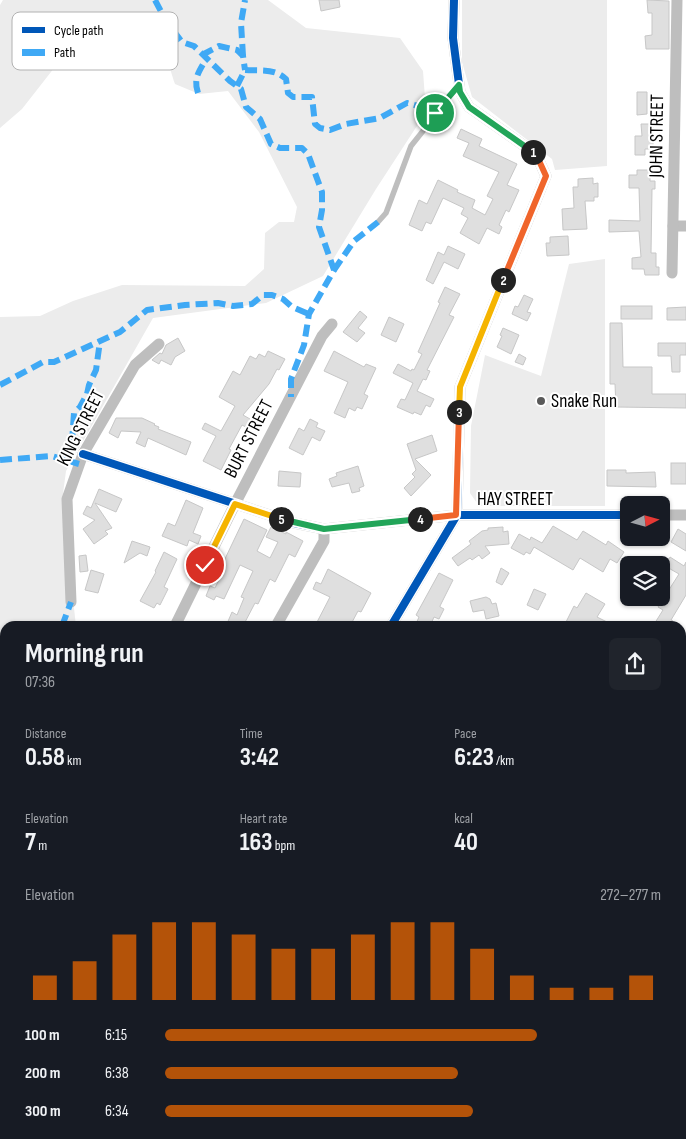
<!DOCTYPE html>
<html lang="en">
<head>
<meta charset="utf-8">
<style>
  body { margin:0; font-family:"Sofia Sans Condensed",sans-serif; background:#20242c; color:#f1f3f6; height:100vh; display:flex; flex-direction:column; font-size:19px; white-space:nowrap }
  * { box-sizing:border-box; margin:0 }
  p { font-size:16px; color:#9ea1a6 }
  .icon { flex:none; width:28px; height:28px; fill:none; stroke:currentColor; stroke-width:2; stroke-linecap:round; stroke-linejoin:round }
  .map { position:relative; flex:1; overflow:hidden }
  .drawer { position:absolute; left:0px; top:621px; width:686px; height:519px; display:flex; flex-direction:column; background:#171b24; border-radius:15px 15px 0 0; box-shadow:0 1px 4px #0004 }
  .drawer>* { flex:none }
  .needle { width:32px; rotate:84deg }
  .tools { position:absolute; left:620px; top:496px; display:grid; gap:10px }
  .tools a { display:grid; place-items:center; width:50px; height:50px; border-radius:8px; background:#171b24; box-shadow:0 1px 4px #0004; font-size:25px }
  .pin { position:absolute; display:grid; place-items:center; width:42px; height:42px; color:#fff; margin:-21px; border:2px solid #fff; border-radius:50%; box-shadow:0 1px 5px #0007 }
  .km { position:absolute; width:25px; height:25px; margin:-12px; border-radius:50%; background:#222; color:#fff; font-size:14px; line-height:25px; text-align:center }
  .round { display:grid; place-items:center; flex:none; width:52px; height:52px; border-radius:8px; background:#20242c }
  .head { display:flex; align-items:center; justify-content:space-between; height:85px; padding:0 25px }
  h1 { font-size:28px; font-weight:700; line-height:38px }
  .figures { display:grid; grid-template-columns:repeat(3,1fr); gap:8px; height:85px; padding:5px 25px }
  .figures div { display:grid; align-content:center }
  .figures b { font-size:25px; font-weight:700 }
  .figures small { font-size:14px; font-weight:400 }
  .figures p { font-size:14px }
  .chart { height:140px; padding:10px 25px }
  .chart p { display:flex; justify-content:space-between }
  .chart svg { width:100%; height:90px; margin-top:5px; stroke:#b45309; stroke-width:6 }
  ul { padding:0 25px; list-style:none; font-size:16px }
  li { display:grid; grid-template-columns:80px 60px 1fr; align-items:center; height:38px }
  li i { height:12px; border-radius:6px; background:#b45309 }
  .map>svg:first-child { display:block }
</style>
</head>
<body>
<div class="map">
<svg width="686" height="1139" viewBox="0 0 686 1139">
  <rect width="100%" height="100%" fill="#fff"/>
  <!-- green -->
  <g fill="#ececec">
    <path d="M3,0H268L306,28L400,38L423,71L426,112L376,189L323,276L266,303L153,318L66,471L62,501L76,626H5V1135H81L78,1139H0V317L40,316L73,301L122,285L245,286L264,269L265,233L279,222H294L297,207L259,132L228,91L199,94L175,84C172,76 170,66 166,59C151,32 111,35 84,35L58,63L22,109L0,128V5Z"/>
    <path d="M462,0H607V166L555,170L552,159L472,97L462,62Z"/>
    <path d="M605,259V506H479L470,493L471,426L485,355L541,376L569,264Z"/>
  </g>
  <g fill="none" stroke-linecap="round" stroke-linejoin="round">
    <!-- stream -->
    <path stroke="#bfbfbf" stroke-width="2.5" d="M681,1036L686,1026"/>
  </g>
  <!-- building -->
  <g fill="#dfdfdf" stroke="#c7c7c7">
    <path d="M319,0H339L340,7L321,11Z"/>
    <path d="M647,0L669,1V49H646L645,36L652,35V13H648Z"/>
    <path d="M637,92H647V114L637,115Z"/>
    <path d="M641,124H653V149H645V155H635V136H642Z"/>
    <path d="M461,129L482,139L479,146L517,164L507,185L519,190L509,212L506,210L499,225L502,227L499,234L487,228L479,244L460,233L468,218L461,214L464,208L443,198L431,224L426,222L422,231L409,225L419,200L427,204L438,180L458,190L457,192L475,200L472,208L485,215L493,199L487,196L499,172L463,156L469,143L457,138Z"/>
    <path d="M637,170H650V181H655V189H652L651,253H656V267H659V275H645L644,269H632V258L641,257L639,231L609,232V220L640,221L639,188H629V175H637Z"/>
    <path d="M593,178V184L598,183V197H594V201H585L587,229L563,230L562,209L574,208L573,187H578V179Z"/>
    <path d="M568,236L569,255L547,256L546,243H550V237Z"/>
    <path d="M448,246L465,254L458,269L444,262L433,284L426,280L438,252L444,255Z"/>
    <path d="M445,287L460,294L449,315L454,317L427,370L430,371L426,380L423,379L417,391L434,399L430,407L426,405L421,415L414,412L413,414L397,407L401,399L405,400L413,383L393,373L398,364L411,371L412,369L414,370L422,354L418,352L440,303L438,302Z"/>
    <path d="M524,295L533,299L527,312L531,313L527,321L512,314L515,306L518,307Z"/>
    <rect x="621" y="306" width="31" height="13"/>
    <path d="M686,307V320H667V308Z"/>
    <path d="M360,311L367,317L358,328L365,333L357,342L343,332Z"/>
    <path d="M389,317L404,324L396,342L381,335Z"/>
    <path d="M610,323H622L623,367H652V394H686V408L616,407L615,384H610Z"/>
    <path d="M503,328L519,335L511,354L497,347L502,336L500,335Z"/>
    <path d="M178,338L185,351L175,357L171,365L161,360L159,364L152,360L160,353L162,354L166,345Z"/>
    <path d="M658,343H686V355H680V372H672L671,356H658Z"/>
    <path d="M268,351L285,359L279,370L277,369L269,384L243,415L250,419L246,427L242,425L229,449L231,450L221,470L203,461L216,436L202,429L205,423L221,431L235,406L219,397L233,371L240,375L250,356L256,359L259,354L265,357Z"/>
    <path d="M334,351L364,367L366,364L376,368L364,394L368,396L362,409L357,407L355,411L349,408L345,418L334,413L348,382L324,371Z"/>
    <path d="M519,354L526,358L523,365L515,362Z"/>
    <path d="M116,418H142L155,424L154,425L159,427L158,429L191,442L186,455L148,438L145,447L136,443L141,432L121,431L118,438L109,433Z"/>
    <path d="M310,419L318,423L316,427L325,431L320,441L312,437L303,455L289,448L299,428L304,431Z"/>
    <path d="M432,435L437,451L415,459L431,475L411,496L404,488L415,477L412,474L416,470L407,444Z"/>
    <rect x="671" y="463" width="15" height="21"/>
    <path d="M358,466L364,486L359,488L360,491L352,493L349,483L332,487L329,479L337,476L336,473Z"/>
    <path d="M607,470H626V473L655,472L656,487L607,486Z"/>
    <path d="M279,471L301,473L300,487L278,486Z"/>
    <path d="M99,489L122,499L116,512L95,503L112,528L105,531L108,534L94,544L83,529L95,520L83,514L87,506L91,508Z"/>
    <path d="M186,500L203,508L193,533L201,536L198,544L189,540L187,546L162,536L168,523L175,526Z"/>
    <path d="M244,519L267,530L257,551L270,558L278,542L266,537L271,527L286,534V532L303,541L295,557L289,554L275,582L270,579L258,604L255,603L243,626H226L232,612L237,615L244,598L241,597L253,571L240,565L224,599L216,596L214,600L206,596L210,586L215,588L226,565L223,563Z"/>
    <path d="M553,526L577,540L583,531L606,545L608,541L624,552L617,563L610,559L603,572L580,558L573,570L534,547L530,554L526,552L524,555L511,548L519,534L530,540L531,537L542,543Z"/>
    <path d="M503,527V532L508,531L509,544L485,546L490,553L482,559L479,555L472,560L470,558L458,566L452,558L471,544L469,541L482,531L488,530V528Z"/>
    <path d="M678,529L686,534V551L671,542Z"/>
    <path d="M132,541L150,547L147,556L140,553L124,563Z"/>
    <path d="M164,552L177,559L164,587L168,589L160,605L157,603L154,608L140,601L156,572L155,571Z"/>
    <path d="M86,555L88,571L80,572L79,556Z"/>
    <path d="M670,557L684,566L686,562V595L671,620L673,621L670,626H653L663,610L658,607L679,574L665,566Z"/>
    <path d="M501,568L509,573L502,585L496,582Z"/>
    <path d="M328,569L371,593L361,612L358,611L350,626H315L330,597L313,589L316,582L321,584Z"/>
    <path d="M91,570L104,574L98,593L85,590Z"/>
    <path d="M439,573L453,580L440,606V607L444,609L439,619L434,617L430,626H415L419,617L416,615Z"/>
    <path d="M534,589L546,594L538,610L527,605Z"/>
    <path d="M586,593L605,604L597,617L615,626H574L566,622L574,606L577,608Z"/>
    <path d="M486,597L490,599L492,604L496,603L499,616L486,619L484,610L473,612L470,601Z"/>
  </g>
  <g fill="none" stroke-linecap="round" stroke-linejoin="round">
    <!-- lane -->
    <g stroke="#bebebe" stroke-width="5.5">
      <path d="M378,222L386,213L411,146L458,87"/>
      <path d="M681,687L686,689"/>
    </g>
    <!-- street -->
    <g stroke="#bebebe" stroke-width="11">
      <path d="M673,226H686"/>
      <path d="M672,273L677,0"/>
      <path d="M83,454L294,523L324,529L457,515H629"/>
      <path d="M661,515H686"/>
      <path d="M71,602L67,499L83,454L135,365L159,344"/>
      <path d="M175,626L235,504L322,336L332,324"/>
      <path d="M276,626L324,541V529"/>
      <path d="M391,626L457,515L460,387L546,176L536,154L469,107L460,92L453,38L454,0"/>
      <path d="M168,1135L174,1139"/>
      <path d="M78,1139L81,1135"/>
    </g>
    <!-- secondary -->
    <g stroke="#b8b8b8" stroke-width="16">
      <path d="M681,675L686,667"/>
      <path d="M681,980L686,982"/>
      <path d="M457,1139L459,1135"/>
    </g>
    <!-- quiet -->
    <g stroke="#3fa9f5" stroke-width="6" stroke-dasharray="12 6" stroke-linecap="butt">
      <path d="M155,0L166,21L182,42L194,46L230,81L241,89L246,107L260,119L271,144L280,148H302L308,154L322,192V210L319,227L334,270L309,314L304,345L291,379V397"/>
      <path d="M202,55L219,46L237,50L243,56L245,70"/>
      <path d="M243,56L241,23L245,0"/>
      <path d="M237,86L245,70C259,71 275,68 286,79L288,93L293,97H312L315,124L320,128L330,130L346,124L380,118L407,103L425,108L435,113"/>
      <path d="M198,93C193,78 199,72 206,59"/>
      <path d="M334,270L354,241L378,222"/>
      <path d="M0,385L43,362H54L120,332L147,310L185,305L218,303L233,306L252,304L263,295H272L283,299L292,307L309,314"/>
      <path d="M63,459L72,442L74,413L80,407L87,394L89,385L96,370L100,341"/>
      <path d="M0,460L52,456L79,464"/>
      <path d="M62,626L71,602"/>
      <path d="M0,773L5,755"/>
      <path d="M0,834L5,831"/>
      <path d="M0,877L5,879"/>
      <path d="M0,1131L5,1128"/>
    </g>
    <defs>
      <g id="cycleway">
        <path d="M83,454L294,523L324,529L457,515H629"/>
        <path d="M391,626L457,515L460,387L546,176L536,154L469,107L460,92L453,38L454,0"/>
      </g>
    </defs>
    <!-- cycleway casing -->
    <use href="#cycleway" stroke="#fff" stroke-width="11"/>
    <!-- cycleway -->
    <use href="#cycleway" stroke="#0057b8" stroke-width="8"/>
  </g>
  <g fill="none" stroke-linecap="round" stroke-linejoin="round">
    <defs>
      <path id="split-1" d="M435,113L459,85L460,92L469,107L533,152"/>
      <path id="split-2" d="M503,280L546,176L536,154L533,152"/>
      <path id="split-3" d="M459,412L460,387L503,280"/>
      <path id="split-4" d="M420,519L456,515L459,412"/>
      <path id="split-5" d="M281,519L324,529L420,519"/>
      <path id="split-6" d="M205,565L235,504L281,519"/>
    </defs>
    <!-- split-1 casing -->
    <use href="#split-1" stroke="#fff" stroke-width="10"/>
    <!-- split-2 casing -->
    <use href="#split-2" stroke="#fff" stroke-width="10"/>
    <!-- split-3 casing -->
    <use href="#split-3" stroke="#fff" stroke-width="10"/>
    <!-- split-4 casing -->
    <use href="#split-4" stroke="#fff" stroke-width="10"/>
    <!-- split-5 casing -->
    <use href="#split-5" stroke="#fff" stroke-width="10"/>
    <!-- split-6 casing -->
    <use href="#split-6" stroke="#fff" stroke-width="10"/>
    <!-- split-1 -->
    <use href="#split-1" stroke="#22a559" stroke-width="6"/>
    <!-- split-2 -->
    <use href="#split-2" stroke="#f0652b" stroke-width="6"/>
    <!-- split-3 -->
    <use href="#split-3" stroke="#f5b400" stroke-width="6"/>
    <!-- split-4 -->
    <use href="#split-4" stroke="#f0652b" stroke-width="6"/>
    <!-- split-5 -->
    <use href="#split-5" stroke="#22a559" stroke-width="6"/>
    <!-- split-6 -->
    <use href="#split-6" stroke="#f5b400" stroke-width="6"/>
  </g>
  <!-- markers -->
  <circle fill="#595959" stroke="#fff" stroke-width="2" cx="541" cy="401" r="5"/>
  <g text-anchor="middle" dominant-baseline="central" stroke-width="4" stroke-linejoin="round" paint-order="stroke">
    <!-- street labels -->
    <g font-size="19" fill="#000" stroke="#fff">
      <text transform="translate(657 136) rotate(-89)">JOHN STREET</text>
      <text transform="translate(81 428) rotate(-63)">KING STREET</text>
      <text transform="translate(249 439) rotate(-63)">BURT STREET</text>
      <text x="515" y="499">HAY STREET</text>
    </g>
    <!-- poi labels -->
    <g font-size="19" fill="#000" stroke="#fff" text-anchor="start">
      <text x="551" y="401">Snake Run</text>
    </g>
  </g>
  <!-- legend -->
  <rect x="12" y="12" width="166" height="58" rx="8" fill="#fff" stroke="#b2b2b2" stroke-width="1"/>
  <rect x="22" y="27" width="23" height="6" fill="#0057b8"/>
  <rect x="22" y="49" width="23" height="7" fill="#3fa9f5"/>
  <g font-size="14" fill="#000">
    <text x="54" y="35">Cycle path</text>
    <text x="54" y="57">Path</text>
  </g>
</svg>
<div class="tools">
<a><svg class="needle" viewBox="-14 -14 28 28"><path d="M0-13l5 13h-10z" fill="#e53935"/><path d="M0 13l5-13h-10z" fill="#9ea1a6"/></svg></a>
<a><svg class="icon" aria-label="layers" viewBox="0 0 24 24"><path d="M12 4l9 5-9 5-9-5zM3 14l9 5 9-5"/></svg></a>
</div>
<div class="pin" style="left:435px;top:113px;background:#1e9e55"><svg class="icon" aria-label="arrive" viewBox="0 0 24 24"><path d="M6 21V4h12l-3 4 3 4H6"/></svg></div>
<div class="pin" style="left:205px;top:565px;background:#d93025"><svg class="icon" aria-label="check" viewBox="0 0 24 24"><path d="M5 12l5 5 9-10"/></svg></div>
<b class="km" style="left:533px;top:152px">1</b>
<b class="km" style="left:503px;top:280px">2</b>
<b class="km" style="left:459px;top:412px">3</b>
<b class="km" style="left:420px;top:519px">4</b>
<b class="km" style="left:281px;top:519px">5</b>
<section class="drawer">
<div class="head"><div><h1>Morning run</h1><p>07:36</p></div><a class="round"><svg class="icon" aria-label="share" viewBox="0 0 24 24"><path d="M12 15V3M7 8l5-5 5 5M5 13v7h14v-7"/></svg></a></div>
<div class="figures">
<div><p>Distance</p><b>0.58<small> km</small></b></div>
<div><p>Time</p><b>3:42</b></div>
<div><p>Pace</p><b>6:23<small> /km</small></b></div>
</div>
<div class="figures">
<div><p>Elevation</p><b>7<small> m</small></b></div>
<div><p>Heart rate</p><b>163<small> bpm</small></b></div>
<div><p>kcal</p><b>40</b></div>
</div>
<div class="chart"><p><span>Elevation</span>272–277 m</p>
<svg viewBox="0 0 160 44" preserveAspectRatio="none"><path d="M5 44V32M15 44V25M25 44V12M35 44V6M45 44V6M55 44V12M65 44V19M75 44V19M85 44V12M95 44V6M105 44V6M115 44V19M125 44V32M135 44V38M145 44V38M155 44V32"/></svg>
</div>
<ul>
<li><b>100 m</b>6:15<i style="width:75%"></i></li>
<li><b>200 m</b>6:38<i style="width:59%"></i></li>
<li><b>300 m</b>6:34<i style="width:62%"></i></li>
</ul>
</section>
</div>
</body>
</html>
